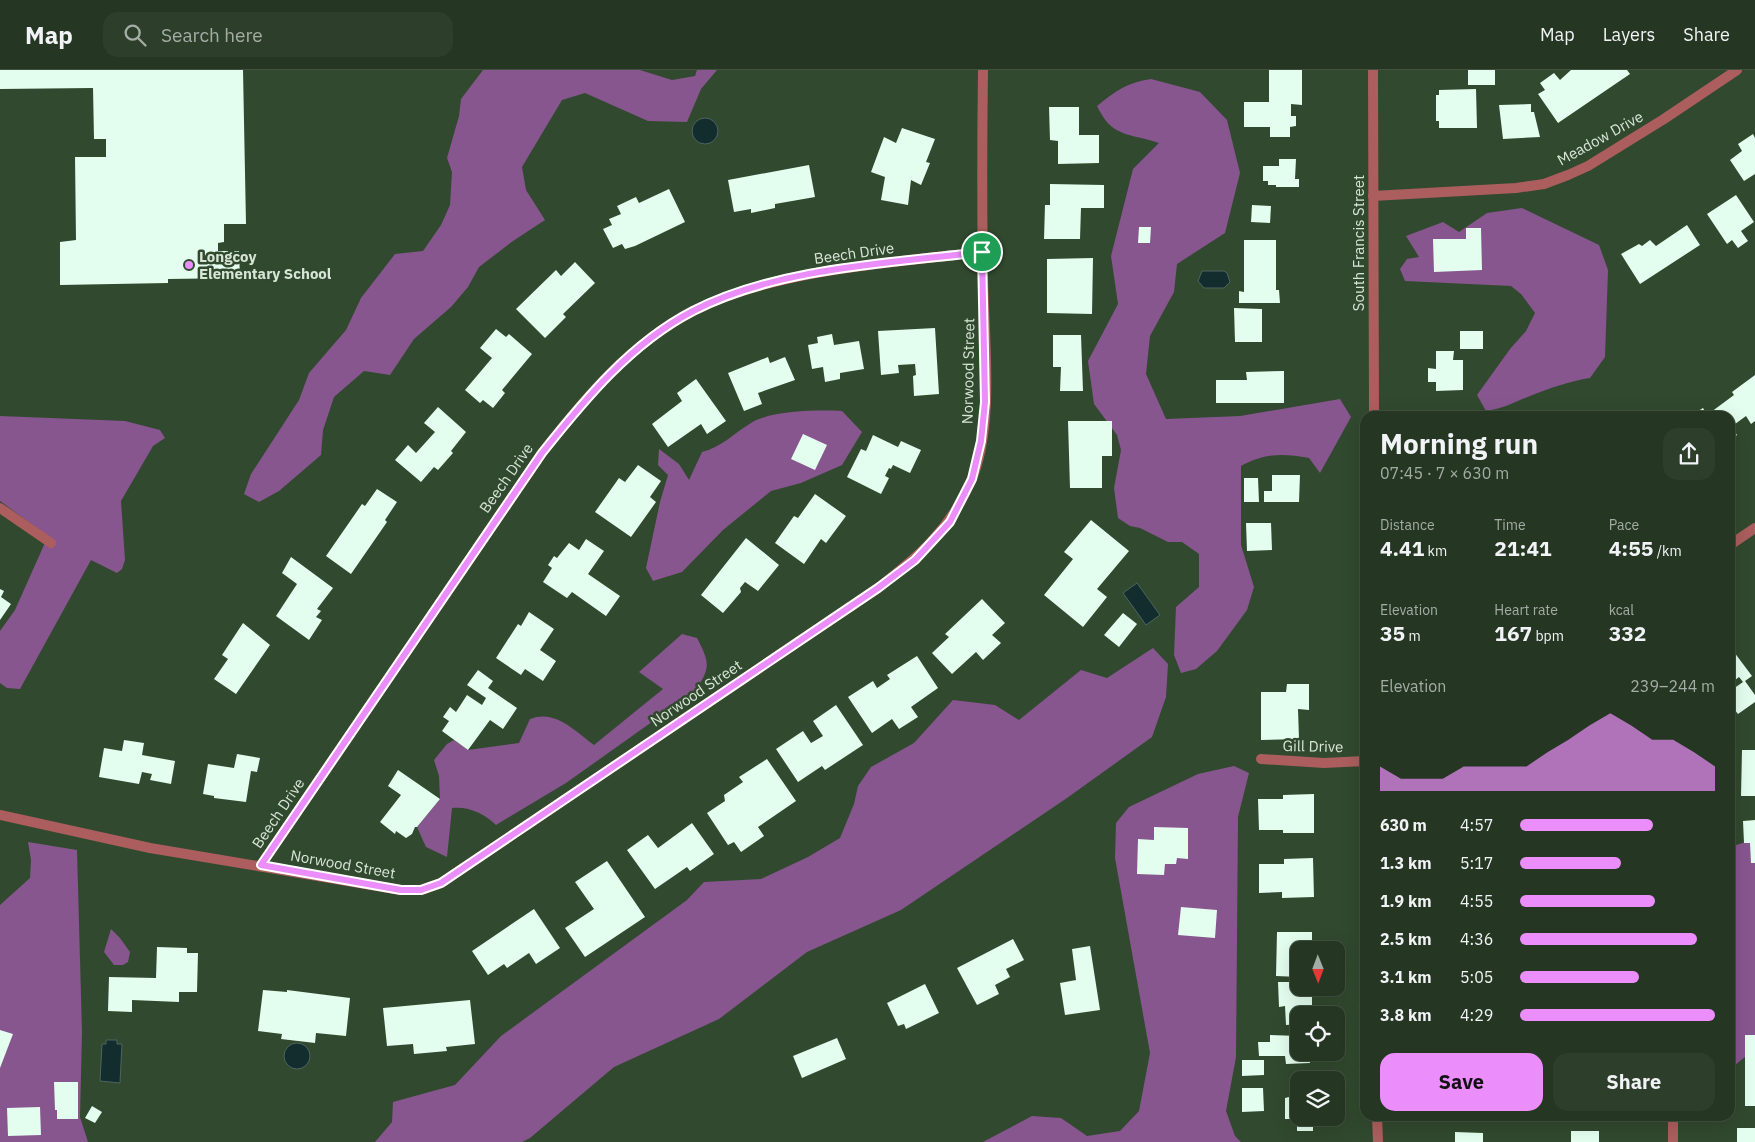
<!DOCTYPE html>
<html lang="en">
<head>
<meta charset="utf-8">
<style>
  body { margin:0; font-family:"IBM Plex Sans",sans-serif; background:#2d3f2a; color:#f1f3f6; height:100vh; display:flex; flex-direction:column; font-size:19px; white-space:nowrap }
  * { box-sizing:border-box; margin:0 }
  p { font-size:16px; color:#a3aca5 }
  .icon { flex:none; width:28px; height:28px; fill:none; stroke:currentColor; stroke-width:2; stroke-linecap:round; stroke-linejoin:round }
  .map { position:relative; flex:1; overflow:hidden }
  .sheet { position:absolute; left:1360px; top:341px; width:375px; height:710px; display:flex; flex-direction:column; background:#253722; border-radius:15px; box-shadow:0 5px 20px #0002,0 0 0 1px #425140 }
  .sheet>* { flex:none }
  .needle { width:32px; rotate:179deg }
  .buttons { position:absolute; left:1290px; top:871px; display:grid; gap:10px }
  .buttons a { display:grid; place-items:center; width:55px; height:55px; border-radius:10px; background:#253722; box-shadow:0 5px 20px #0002,0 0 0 1px #425140; font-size:25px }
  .pin { position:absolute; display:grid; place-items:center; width:42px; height:42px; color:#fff; margin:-21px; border:2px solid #fff; border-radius:50%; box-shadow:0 1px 5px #0007 }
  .round { display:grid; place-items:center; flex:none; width:52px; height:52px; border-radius:15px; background:#2d3f2a }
  .summary { display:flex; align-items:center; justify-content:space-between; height:85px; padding:0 20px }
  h1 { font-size:28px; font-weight:700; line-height:38px }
  .metrics { display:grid; grid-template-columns:repeat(3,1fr); gap:8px; height:85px; padding:5px 20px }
  .metrics div { display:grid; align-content:center }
  .metrics b { font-size:21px; font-weight:700 }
  .metrics small { font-size:14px; font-weight:400 }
  .metrics p { font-size:14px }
  .chart { height:140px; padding:10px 20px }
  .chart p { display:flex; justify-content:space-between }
  .chart svg { width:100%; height:90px; margin-top:5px; fill:#eb8dfb; opacity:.7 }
  .cta { display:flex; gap:10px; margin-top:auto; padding:10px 20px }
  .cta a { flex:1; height:58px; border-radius:15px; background:#eb8dfb; color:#111; font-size:20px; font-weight:700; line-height:58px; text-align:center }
  .cta a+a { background:#2d3f2a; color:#f1f3f6 }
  ul { padding:0 20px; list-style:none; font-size:16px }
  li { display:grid; grid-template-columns:80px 60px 1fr; align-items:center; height:38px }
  li i { height:12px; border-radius:6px; background:#eb8dfb }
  header { display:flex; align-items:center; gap:30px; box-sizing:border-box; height:70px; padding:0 25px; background:#253722; border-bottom:1px solid #425140 }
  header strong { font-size:24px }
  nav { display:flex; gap:28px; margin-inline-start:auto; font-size:18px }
  .search { width:350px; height:45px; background:#2d3f2a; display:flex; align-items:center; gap:12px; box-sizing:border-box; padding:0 18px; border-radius:15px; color:#a3aca5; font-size:19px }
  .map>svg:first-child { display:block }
</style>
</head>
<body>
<header>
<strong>Map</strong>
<div class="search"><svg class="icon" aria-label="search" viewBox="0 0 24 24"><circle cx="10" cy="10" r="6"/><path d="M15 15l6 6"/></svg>Search here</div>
<nav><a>Map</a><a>Layers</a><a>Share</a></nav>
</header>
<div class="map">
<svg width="1755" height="1072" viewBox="0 0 1755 1072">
  <rect width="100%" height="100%" fill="#31492e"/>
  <!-- green -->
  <g fill="#87568f">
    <path d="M483,0H640L672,10L695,6L697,0H717L701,19L687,52L648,51L585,23L562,30L522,97L526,120L545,150L513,171L479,197L468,217L451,237L414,269L390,305L364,301L334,327L323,360L321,385L279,421L259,432L244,424L251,404L299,330L309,303L346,260L361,228L395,184L423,181L441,155L450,135L452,102L447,88L459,46L461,29Z"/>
    <path d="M1151,9L1200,22L1227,50L1240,103L1225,163L1177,194L1174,222L1150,266L1146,304L1166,349L1240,346L1340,329L1351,347L1320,403L1309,388C1283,383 1265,383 1241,396V475L1254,517L1247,540L1217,581L1196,599L1181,603L1174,585L1176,537L1199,517V484L1182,472H1168L1140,458L1130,456L1118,448L1114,418L1121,380L1117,365L1094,334L1088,291L1118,234L1111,186L1133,99L1159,73C1129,63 1112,68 1097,36C1115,21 1128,12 1151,9Z"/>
    <path d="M1522,138L1599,175L1608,200L1605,287L1590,308C1570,311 1550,318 1530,326C1512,333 1506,338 1486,341L1477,325L1510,279L1526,261L1535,243L1521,224L1511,216L1405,211L1400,199L1407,189L1419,187L1406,166L1443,152L1459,162L1487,143Z"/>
    <path d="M842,341L862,362L842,395L801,413L771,421L723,460L682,502L653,511L646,498L660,432L668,405L658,395L659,379L679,394L689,410L702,382C722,377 734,363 751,353C771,340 819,340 842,341Z"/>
    <path d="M0,346L125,351L160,360L165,368L153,376L121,431L125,490L122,499L117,503L91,490L20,619L7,618L0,613V561L15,540L48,466L0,431Z"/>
    <path d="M682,564L697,568C710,593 711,598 694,622L566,713L496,755C485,744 469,736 452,738L447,787L426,777L417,757L440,729L439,706L434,690L447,674L454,670L468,680L519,673L530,649C555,639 575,661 594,675L663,619L639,602Z"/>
    <path d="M1153,578L1168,594L1166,627L1152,667L1067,728L901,840L807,882L719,949L614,997L530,1068L522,1072H375L392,1052L393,1032L455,1015L501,966L687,830L704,812L761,809L808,787L840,768L854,734L858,716L871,697L914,673L953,630L995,635L1019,650L1081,600L1107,608Z"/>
    <path d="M1234,696L1249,703L1238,747L1236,987L1226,1041L1235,1066L1241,1072H983L1032,1046L1061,1048L1087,1066L1120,1061L1139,1041L1150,983L1115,788L1116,753L1129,737L1198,704Z"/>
    <path d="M1755,769V979L1730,999V777Z"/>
    <path d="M28,772L77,780L82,962L80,1047L88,1072H0V835L30,808L31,790Z"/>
    <path d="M111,859L120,868L130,882L128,892L123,895H114L104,882Z"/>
  </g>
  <!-- water -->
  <g fill="#132d2f" stroke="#4e6461">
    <circle cx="705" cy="61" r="13"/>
    <path d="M1202,201H1224L1227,203L1230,212L1224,218H1204L1198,211Z"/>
    <path d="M1137,513L1160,545L1146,555L1123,523Z"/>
    <path d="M106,970H117V974H122L120,1013L100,1011L102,974H106Z"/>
    <circle cx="297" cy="986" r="13"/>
  </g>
  <!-- building -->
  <g fill="#e3fdee">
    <path d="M0,0H243L246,154H224V172L218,173V181H239L240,208L168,209V213L60,215V172L76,170L75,87H106V69H94L93,18L0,19Z"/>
    <path d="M1269,0H1302V35L1291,34V46H1296V56L1290,57V67H1270V57H1244V32H1269Z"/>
    <rect x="1468" y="0" width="27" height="15"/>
    <path d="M1571,0H1627L1630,4L1558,53L1538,24L1545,20L1540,13L1554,3L1560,10Z"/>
    <path d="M1476,19L1477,58H1439V51H1436V25H1439V20Z"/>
    <path d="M1531,34V42H1534L1540,67L1503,69L1499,35Z"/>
    <path d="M1049,37H1079V65H1099V93L1058,94V71L1050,70Z"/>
    <path d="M902,58L935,69L926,92L930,93L921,115L911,110L908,135L881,130L885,107L871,102L884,67L896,73Z"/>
    <path d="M1753,64L1755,68V104L1744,111L1730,90L1742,81L1738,74Z"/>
    <path d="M1279,89H1296L1295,109H1299V117H1276V115H1268V111H1263V96H1279Z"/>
    <path d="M809,95L815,127L775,134V138L751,143V139L734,142L728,110Z"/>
    <path d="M1050,114L1104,115V138H1081L1080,169H1044L1045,135H1050Z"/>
    <path d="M669,119L685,152L635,176L625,179L622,174L613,178L603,159L612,155L609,149L621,144L617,136L636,127L639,133Z"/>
    <path d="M1736,125L1754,152L1741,161L1748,171L1738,178L1732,170L1727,174L1707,144Z"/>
    <path d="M1252,135L1271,136L1270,153L1251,152Z"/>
    <path d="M1687,155L1700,175L1640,214L1621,184L1639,174L1642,176L1650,170L1656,176Z"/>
    <path d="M1139,157H1151L1150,173H1138Z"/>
    <path d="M1466,158H1481L1482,200L1434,202L1433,169H1466Z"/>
    <path d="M1244,170H1276V220H1279L1280,233H1239V221L1244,222Z"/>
    <path d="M1093,188L1092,244L1047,243V189Z"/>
    <path d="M575,192L595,213L563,244L566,247L545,268L516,239L556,200L561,206Z"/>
    <path d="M1234,238L1262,239V272H1235Z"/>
    <path d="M935,258L939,324L914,326L913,306L916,305L915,294L898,295L899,303L881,305L878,261Z"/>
    <path d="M496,259L506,267L509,264L532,284L502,320L505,323L493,338L483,330L480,333L465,320L492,288L480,278Z"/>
    <rect x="1460" y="261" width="23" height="18"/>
    <path d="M832,264L834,275L859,271L864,299L840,303V309L825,312L823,297L812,299L808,275L818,273L817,267Z"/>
    <path d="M1053,265H1081L1083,321H1060L1061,297H1053Z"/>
    <path d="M1436,281H1454L1453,290H1463V320L1436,321V312H1428V298L1436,299Z"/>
    <path d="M768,287L770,293L785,287L795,310L758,323L762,334L744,341L728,303Z"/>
    <path d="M1284,301V333H1216V310H1247L1246,302Z"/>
    <path d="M1755,305V351L1751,354L1746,346L1731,357L1737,365L1730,371V346H1698L1695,343L1703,338L1707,345L1734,325L1732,322Z"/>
    <path d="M696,309L726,351L707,364L701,354L668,377L652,354L682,331L677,323Z"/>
    <path d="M438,337L466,362L451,381L453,383L438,400L434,397L421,412L395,390L408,375L416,383L435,362L424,353Z"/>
    <path d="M1068,351H1112V386H1102V418H1070Z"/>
    <path d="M803,364L827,375L815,400L791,389Z"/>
    <path d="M873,365L898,377L901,371L921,380L910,403L893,395L891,399L889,398L885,406L889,408L881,424L847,407L861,379L866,381Z"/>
    <path d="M638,395L661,411L650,427L656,432L631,467L595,442L619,408L625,412Z"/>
    <path d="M1272,405H1300L1299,432H1264V421H1272Z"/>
    <path d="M1244,408H1258L1259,432H1244Z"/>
    <path d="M377,419L397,432L385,450L387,452L351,504L326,486L362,434L365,436Z"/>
    <path d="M815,424L846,446L826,473L821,469L804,494L775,473L794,446L798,448Z"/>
    <path d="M1091,450L1129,481L1097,519L1107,527L1083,557L1044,525L1073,489L1064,482Z"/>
    <path d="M1246,453H1271L1272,480L1247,481Z"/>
    <path d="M746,468L779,495L758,521L745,512L740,518L741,522L723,543L701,525Z"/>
    <path d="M586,469L604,481L588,504L620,526L606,546L572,522L567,528L543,512L552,498L548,495L554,486L557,488L569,473L579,480Z"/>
    <path d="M291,487L333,518L317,539L321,541L316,547L322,550L309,570L276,546L297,514L282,503Z"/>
    <path d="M0,519L4,521L1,527L11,534L0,550Z"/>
    <path d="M982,529L1005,553L992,565L1001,573L983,590L976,582L952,604L932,583L949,567L945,564Z"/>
    <path d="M529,542L554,559L540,580L556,591L543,611L525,599L521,605L496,588L518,554L521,556Z"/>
    <path d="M1123,543L1137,554L1119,577L1104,565Z"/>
    <path d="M243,553L270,575L236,624L214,609L228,589L222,585Z"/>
    <path d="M1731,578L1752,606L1745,611L1755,625V632L1738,644L1730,634V621L1743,612L1739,607L1730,614Z"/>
    <path d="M917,586L938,618L911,637L918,647L899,659L892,649L872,663L848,627L873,611L877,618L890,609L887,605Z"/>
    <path d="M478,600L493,611L488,618L517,638L503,659L490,650L468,680L442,661L449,651L443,647L450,637L456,642L467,625L482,635L486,628L467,615Z"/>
    <path d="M1287,614H1309V640L1298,639L1299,669L1261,670V622H1286Z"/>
    <path d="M836,635L863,675L825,700L822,696L798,712L776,679L803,661L811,673L823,666L813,651Z"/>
    <path d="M124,670L144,673L142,685L175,691L171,714L150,710L152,704L142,702L139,714L99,707L104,678L122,681Z"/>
    <path d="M1742,680H1755V726H1741Z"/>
    <path d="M237,684L260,688L257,702L251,701L246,732L214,728V726L203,724L208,694L234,698Z"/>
    <path d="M767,689L796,731L758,757L764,766L741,782L734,772L728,775L707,743L725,731L724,725L743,712L739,707Z"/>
    <path d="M398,700L440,729L417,757H415L412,764L406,768L396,761L395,764L380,752L401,725L388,716Z"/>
    <path d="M1314,724V763H1283V760H1259L1258,729H1283V725Z"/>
    <path d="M1755,750V793H1751L1750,773H1744L1743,751Z"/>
    <path d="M692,753L714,784L690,801L687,797L655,819L627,780L648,765L658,778Z"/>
    <path d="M1154,757L1188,758V789L1177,788L1176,794H1165L1164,805L1137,804L1138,769L1154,770Z"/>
    <path d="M1313,788L1314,827L1282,828V822L1259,823V794H1284V789Z"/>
    <path d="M607,791L645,847L585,887L565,858L594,839L575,812Z"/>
    <path d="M1181,837L1217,840L1215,868L1178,865Z"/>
    <path d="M534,839L560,878L536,894L529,883L507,898L504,894L488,905L472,881Z"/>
    <path d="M1277,862H1312V880H1299V907L1276,906Z"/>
    <path d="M1013,869L1024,890L1006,899L1010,907L995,915L999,924L977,935L957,898Z"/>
    <path d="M1090,876L1100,940L1065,945L1060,913L1076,910L1072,879Z"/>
    <path d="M157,877L187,878V883H198L197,922H179V932L132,930V942L108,941L109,907L156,908Z"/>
    <path d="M1278,912H1299V918H1312V938H1309V945H1299V954L1286,955L1285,936L1279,937Z"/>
    <path d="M925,914L939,943L906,959L904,954L898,956L887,933Z"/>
    <path d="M263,920L287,922V920L350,928L346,966L316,963L315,973L281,969L282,964L258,961Z"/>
    <path d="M470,930L475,974L446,977L447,981L414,984L413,974L387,976L383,938Z"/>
    <path d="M0,960L13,964L0,998Z"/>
    <path d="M1270,965L1299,966V982H1309L1310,993L1286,994L1285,986H1259L1258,972H1270Z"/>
    <rect x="1745" y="965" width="10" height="71"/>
    <path d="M837,968L846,989L802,1008L793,986Z"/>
    <path d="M1242,990H1264V1005L1242,1006Z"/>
    <path d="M54,1012H78V1049H57V1040H55Z"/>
    <path d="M1242,1018H1263L1264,1041L1242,1042Z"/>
    <path d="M1293,1026H1299V1048H1313V1061H1297V1051L1294,1049H1285V1028Z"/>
    <path d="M92,1036L102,1042L95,1053L85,1048Z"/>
    <path d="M40,1037L41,1065L8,1066L7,1038Z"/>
    <rect x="1737" y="1058" width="18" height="14"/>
    <rect x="1571" y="1061" width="28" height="11"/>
    <path d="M1455,1062L1483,1063V1072H1455Z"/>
  </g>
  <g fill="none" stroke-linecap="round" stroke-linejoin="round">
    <!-- minor -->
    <g stroke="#ab5e5d" stroke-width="10">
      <path d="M1373,0L1374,346"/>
      <path d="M1373,126L1516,118L1544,114L1568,105L1588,96L1664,49L1737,0"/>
      <path d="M0,438L51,473"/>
      <path d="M1730,475L1755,458"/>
      <path d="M1261,689L1324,693L1365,691"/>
      <path d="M0,745L150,778L401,820H421L441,813L878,518C920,485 949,461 971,411C995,357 984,267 983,208C982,139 982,69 983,0"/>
      <path d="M261,795L542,383C584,329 631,273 693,241C776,199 890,193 982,182"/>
      <path d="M1377,1046L1378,1072"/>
      <path d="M1673,1072V1046"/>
    </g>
  </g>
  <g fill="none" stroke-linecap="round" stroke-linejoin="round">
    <defs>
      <path id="route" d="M982,182L985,332L981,371L972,409L950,452L915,490L878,518L441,813L421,820H401L261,795L542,383C585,329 631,273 693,241C776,198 890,193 982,182Z"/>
    </defs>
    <!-- route casing -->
    <use href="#route" stroke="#fff" stroke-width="10"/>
    <!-- route -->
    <use href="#route" stroke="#eb8dfb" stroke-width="6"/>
  </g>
  <!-- markers -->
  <circle fill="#eb8dfb" stroke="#31492e" stroke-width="2" cx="189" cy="195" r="5"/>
  <g text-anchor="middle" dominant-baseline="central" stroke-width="5" stroke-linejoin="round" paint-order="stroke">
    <!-- street labels -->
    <g font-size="15" fill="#d7e6d5" stroke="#31492e">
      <text transform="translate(1600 68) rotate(-29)">Meadow Drive</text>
      <text transform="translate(1358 173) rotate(-90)">South Francis Street</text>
      <text transform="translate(854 183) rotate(-8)">Beech Drive</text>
      <text transform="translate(968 301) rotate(-89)">Norwood Street</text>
      <text transform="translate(506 408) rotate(-55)">Beech Drive</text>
      <text transform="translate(696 623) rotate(-34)">Norwood Street</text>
      <text transform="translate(1313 676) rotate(1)">Gill Drive</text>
      <text transform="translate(278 743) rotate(-56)">Beech Drive</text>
      <text transform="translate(343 794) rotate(10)">Norwood Street</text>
    </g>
    <!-- poi labels -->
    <g font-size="15" font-weight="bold" fill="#d7e6d5" stroke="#31492e" text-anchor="start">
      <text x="199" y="186">Longcoy<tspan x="199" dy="17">Elementary School</tspan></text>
    </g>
  </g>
</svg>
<div class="buttons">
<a><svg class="needle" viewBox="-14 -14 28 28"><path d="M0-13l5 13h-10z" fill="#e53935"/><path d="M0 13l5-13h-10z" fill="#a3aca5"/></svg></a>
<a><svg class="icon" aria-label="locate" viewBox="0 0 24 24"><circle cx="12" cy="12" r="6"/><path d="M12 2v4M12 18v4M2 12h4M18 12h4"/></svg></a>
<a><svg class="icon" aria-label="layers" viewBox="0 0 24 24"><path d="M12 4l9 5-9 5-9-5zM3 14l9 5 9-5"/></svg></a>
</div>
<div class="pin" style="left:982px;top:182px;background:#1e9e55"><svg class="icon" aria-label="arrive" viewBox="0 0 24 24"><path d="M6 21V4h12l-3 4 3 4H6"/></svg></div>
<section class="sheet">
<div class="summary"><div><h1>Morning run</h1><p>07:45 · 7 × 630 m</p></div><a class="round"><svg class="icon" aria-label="share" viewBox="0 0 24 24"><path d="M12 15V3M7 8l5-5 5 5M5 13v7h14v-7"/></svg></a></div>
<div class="metrics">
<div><p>Distance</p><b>4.41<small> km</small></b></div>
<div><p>Time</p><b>21:41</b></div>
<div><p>Pace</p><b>4:55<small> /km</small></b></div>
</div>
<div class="metrics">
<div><p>Elevation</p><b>35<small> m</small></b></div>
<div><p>Heart rate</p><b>167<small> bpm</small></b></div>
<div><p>kcal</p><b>332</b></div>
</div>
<div class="chart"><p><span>Elevation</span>239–244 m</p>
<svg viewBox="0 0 160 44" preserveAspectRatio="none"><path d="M0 44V32L10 38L20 38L30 38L40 32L50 32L60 32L70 32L80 25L90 19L100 12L110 6L120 12L130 19L140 19L150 25L160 32V44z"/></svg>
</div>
<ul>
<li><b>630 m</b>4:57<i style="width:68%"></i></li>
<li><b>1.3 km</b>5:17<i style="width:52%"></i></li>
<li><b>1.9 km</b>4:55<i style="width:69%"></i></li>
<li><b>2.5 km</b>4:36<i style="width:91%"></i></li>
<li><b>3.1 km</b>5:05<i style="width:61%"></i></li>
<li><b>3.8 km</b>4:29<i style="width:100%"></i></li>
</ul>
<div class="cta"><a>Save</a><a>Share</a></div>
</section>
</div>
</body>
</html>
